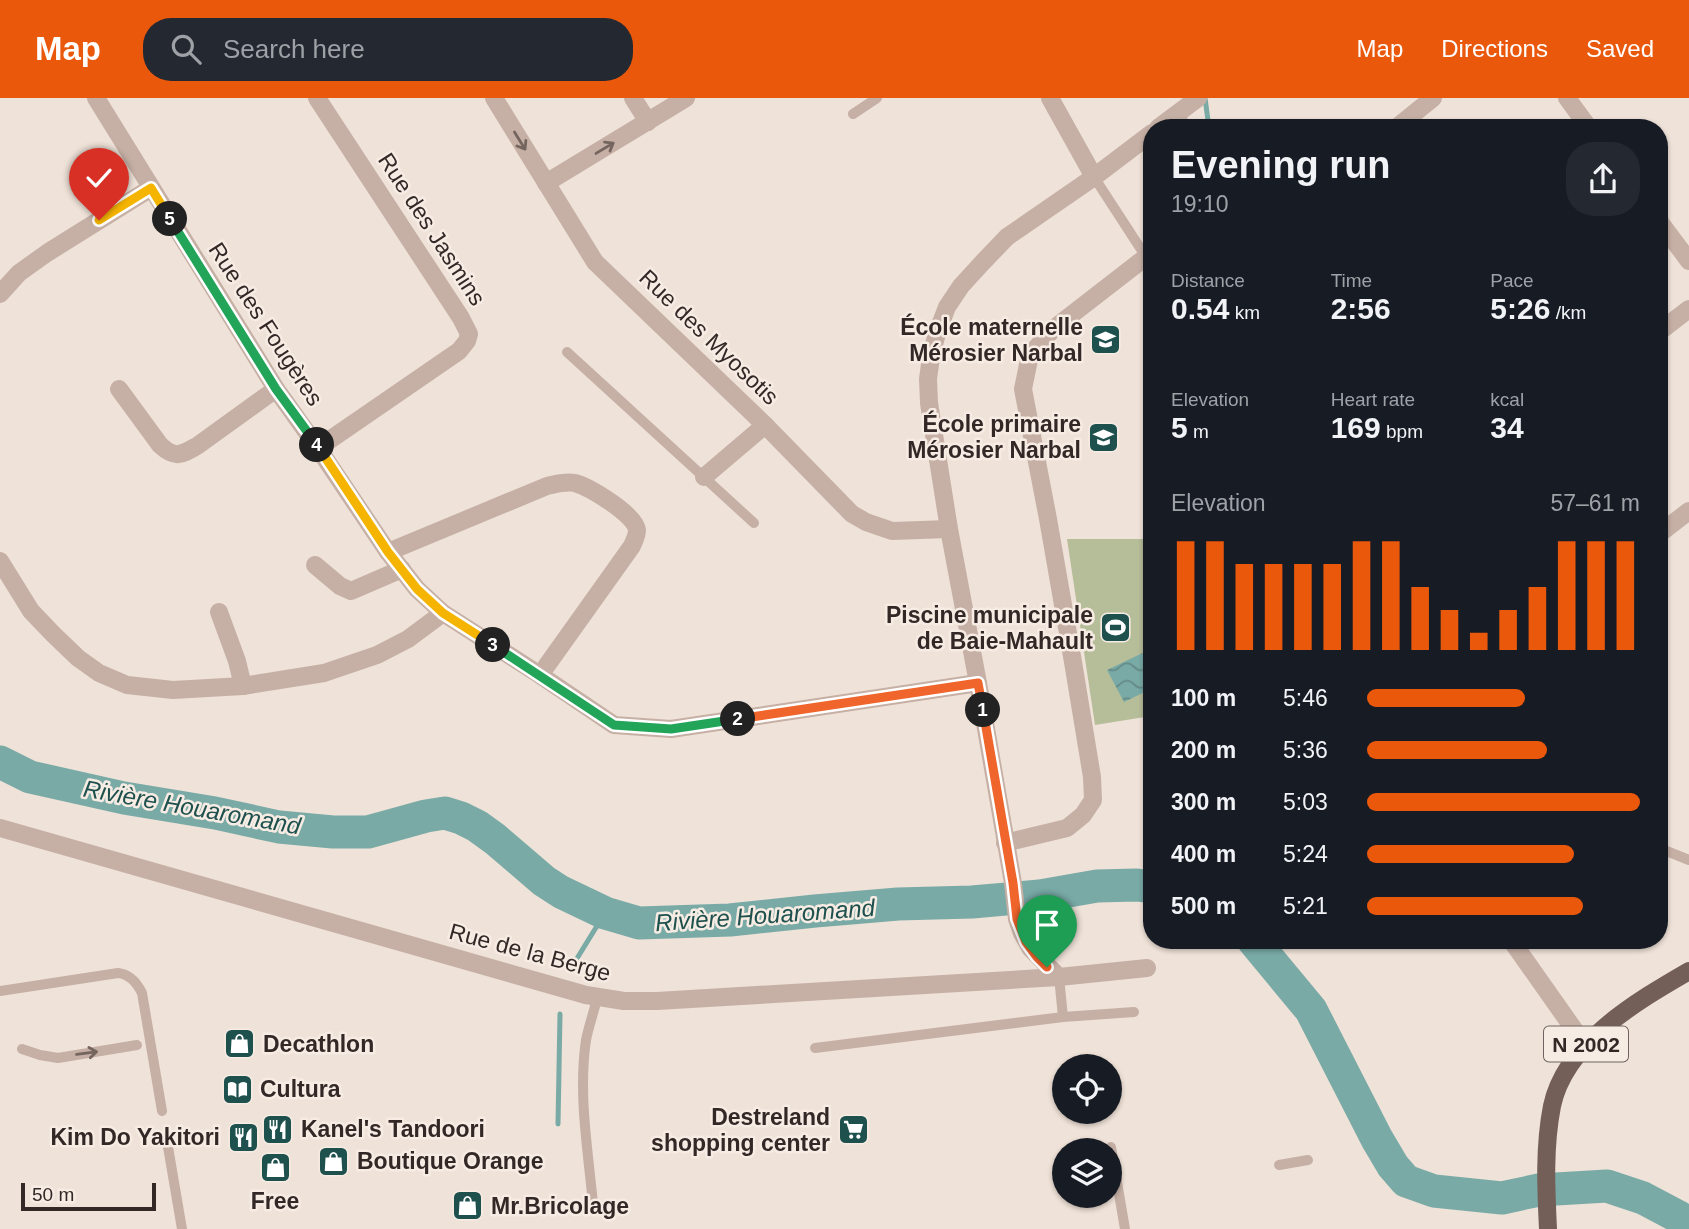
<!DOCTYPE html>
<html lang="en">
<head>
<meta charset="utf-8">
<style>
  body { margin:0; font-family:Helvetica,sans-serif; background:#242831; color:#f1f3f6; height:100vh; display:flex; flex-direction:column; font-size:26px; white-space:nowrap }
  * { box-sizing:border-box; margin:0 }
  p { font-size:23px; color:#9ea1a6 }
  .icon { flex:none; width:38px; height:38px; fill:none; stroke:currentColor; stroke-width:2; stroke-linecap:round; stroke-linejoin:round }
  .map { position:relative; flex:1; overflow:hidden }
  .side { position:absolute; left:1143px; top:21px; width:525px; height:830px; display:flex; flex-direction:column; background:#171b24; border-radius:28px; box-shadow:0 2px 5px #0004 }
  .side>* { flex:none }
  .buttons { position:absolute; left:1052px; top:956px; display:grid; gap:14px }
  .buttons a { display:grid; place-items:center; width:70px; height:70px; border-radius:50%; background:#171b24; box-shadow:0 2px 5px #0004; font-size:35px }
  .scale { position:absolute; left:21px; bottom:18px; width:135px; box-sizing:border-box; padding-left:7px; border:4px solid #332826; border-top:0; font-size:19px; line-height:24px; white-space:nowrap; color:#332826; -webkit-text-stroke:5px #f7ece4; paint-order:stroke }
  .pin { position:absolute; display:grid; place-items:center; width:60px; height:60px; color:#fff; margin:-72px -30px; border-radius:50% 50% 50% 0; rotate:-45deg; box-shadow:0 0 7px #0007 }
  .pin .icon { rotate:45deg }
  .km { position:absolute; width:35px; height:35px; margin:-18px; border-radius:50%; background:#222; color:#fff; font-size:19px; line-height:35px; text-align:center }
  .round { display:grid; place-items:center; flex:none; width:74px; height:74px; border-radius:28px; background:#242831 }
  .summary { display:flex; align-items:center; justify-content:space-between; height:119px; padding:0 28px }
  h1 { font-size:38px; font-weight:800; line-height:52px }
  .figures { display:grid; grid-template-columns:repeat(3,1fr); gap:10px; height:119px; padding:7px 28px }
  .figures div { display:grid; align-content:center }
  .figures b { font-size:30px; font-weight:800 }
  .figures small { font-size:19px; font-weight:400 }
  .figures p { font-size:19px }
  .chart { height:196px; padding:14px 28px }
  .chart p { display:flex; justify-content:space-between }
  .chart svg { width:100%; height:126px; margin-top:7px; stroke:#ea580c; stroke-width:6 }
  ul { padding:0 28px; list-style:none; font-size:23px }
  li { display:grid; grid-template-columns:112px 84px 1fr; align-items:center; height:52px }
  li i { height:18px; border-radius:9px; background:#ea580c }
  header { display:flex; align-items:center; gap:42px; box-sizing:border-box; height:98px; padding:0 35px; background:#ea580c; color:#fff }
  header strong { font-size:33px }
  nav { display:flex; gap:38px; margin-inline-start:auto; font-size:24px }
  .search { width:490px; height:63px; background:#242831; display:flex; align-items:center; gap:18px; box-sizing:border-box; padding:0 24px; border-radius:28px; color:#9ea1a6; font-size:26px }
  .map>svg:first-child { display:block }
</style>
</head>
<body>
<header>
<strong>Map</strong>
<div class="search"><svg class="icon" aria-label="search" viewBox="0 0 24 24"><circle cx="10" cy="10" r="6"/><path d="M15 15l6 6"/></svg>Search here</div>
<nav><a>Map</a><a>Directions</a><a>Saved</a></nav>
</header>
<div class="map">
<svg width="1689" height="1131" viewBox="0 0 1689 1131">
  <defs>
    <pattern id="water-waves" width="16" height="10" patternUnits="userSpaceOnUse" patternTransform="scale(1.75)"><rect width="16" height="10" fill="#79aaa6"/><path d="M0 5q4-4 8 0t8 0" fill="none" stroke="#648a87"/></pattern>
  </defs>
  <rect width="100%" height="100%" fill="#efe2d8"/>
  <!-- park -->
  <path fill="#b6bd99" d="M1067,441H1151V618L1095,627Z"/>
  <!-- water -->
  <path fill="url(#water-waves)" d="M1151,551V591L1124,604L1107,572Z"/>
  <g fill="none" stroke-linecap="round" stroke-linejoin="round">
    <!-- stream -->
    <g stroke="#79aaa6" stroke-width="5">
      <path d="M1205,0L1209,30"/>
      <path d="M576,862L605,815"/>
      <path d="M558,1026L560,916"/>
    </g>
    <!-- river -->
    <g stroke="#79aaa6" stroke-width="33">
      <path d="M0,664L30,679L124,700L215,715L279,729L333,734H368L426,718L445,715L461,720L477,728L495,741L544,783L561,794L605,815L639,825L730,822L815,813L898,806L972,804L1040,798L1097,788L1137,787L1152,789"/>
      <path d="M1253,842L1311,912L1377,1041L1393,1068L1406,1083L1434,1093L1502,1100L1539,1092L1607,1088L1643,1100L1679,1119L1689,1128"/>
    </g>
    <!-- service -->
    <g stroke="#c6b0a5" stroke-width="10">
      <path d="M1182,11L1183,30"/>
      <path d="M853,16L877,0"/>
      <path d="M1094,79L1146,159L1147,158"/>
      <path d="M567,254L754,425"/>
      <path d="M1659,750L1689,762"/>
      <path d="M0,893L118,875C130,876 137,885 142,895L162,1013"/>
      <path d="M1063,919L1134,914"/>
      <path d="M815,950L1063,919L1059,879"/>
      <path d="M22,951L40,957L58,960L137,947"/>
      <path d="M167,1043L182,1131"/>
      <path d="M1111,1049L1125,1131"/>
      <path d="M1279,1067L1308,1062"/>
      <path d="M593,1106C588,1052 578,996 586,942C589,927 594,914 597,900"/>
    </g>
    <!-- minor -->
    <g stroke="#c6b0a5" stroke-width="18">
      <path d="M96,0L276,291L318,350L388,454L417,491L443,515L540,577L614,627L671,631L978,585"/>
      <path d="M317,0L461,220L469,236L467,243L459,253L318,350"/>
      <path d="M494,0L595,164L765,327L852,416L866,424L892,433L949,431"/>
      <path d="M633,0L648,24"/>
      <path d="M1050,0L1094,79"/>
      <path d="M1567,0L1589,30"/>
      <path d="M1158,30L1198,0"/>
      <path d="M1396,30L1433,0"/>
      <path d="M546,85L686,0"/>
      <path d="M1659,123L1689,163"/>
      <path d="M0,196L19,175L47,155L151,90"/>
      <path d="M1659,234L1689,211"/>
      <path d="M119,291L160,347C175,361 181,357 197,348L276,291"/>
      <path d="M704,379L765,327"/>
      <path d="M1659,436L1689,413"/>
      <path d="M388,454L547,388C556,386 565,383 575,385C589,389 635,416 637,432C637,438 634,443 632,448L540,577"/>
      <path d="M0,463L31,513L53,536L78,560L99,575L127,587L173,592L243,588L324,575L377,557L408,541L443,515"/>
      <path d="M315,467L340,488L351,493L402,471"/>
      <path d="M219,514L237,563L243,588"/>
      <path d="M0,730L586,897L624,903H657L1059,879L1147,870"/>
      <path d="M1005,745L1067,730L1083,717L1093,702L1092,679L1073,564L1048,421L1023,291L1030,257L1053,231L1146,159"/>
      <path d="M1511,842L1585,947"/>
      <path d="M1059,879L1031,851L1022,835L1017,821L1013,785L978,585L949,431L929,305L928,281L931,259L937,235L947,209L961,188L983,164L1007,139L1094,79L1152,35"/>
    </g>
    <!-- primary -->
    <path stroke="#745e58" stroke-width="18" d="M1548,1131C1546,1090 1544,1049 1552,1008C1565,945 1637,903 1689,873"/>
  </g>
  <!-- one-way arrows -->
  <defs><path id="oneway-shaft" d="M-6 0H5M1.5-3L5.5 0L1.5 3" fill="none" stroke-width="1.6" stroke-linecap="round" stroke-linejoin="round" transform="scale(1.75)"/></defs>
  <g stroke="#75655f">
    <use href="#oneway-shaft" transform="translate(520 43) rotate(58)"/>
    <use href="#oneway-shaft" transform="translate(605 50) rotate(-31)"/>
    <use href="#oneway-shaft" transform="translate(87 955) rotate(-8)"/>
  </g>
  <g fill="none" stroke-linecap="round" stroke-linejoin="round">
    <defs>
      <path id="split-1" d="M983,612L1013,785L1017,821L1026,844L1037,859L1047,869"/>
      <path id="split-2" d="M738,621L978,585L983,612"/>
      <path id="split-3" d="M493,547L614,627L671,631L738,621"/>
      <path id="split-4" d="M317,347L388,454L417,491L443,515L493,547"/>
      <path id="split-5" d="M170,121L276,291L317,347"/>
      <path id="split-6" d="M99,122L151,90L170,121"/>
    </defs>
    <!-- split-1 casing -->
    <use href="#split-1" stroke="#fff" stroke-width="14"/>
    <!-- split-2 casing -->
    <use href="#split-2" stroke="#fff" stroke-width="14"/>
    <!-- split-3 casing -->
    <use href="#split-3" stroke="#fff" stroke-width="14"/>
    <!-- split-4 casing -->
    <use href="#split-4" stroke="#fff" stroke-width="14"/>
    <!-- split-5 casing -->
    <use href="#split-5" stroke="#fff" stroke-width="14"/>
    <!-- split-6 casing -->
    <use href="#split-6" stroke="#fff" stroke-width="14"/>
    <!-- split-1 -->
    <use href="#split-1" stroke="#f0652b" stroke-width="9"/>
    <!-- split-2 -->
    <use href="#split-2" stroke="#f0652b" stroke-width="9"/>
    <!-- split-3 -->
    <use href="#split-3" stroke="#22a559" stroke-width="9"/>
    <!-- split-4 -->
    <use href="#split-4" stroke="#f5b400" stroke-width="9"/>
    <!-- split-5 -->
    <use href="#split-5" stroke="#22a559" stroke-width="9"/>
    <!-- split-6 -->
    <use href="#split-6" stroke="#f5b400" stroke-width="9"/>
  </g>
  <!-- icons -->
  <defs>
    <symbol id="school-square" viewBox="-11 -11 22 22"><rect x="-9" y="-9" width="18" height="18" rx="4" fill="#1e514e" stroke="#f7ece4"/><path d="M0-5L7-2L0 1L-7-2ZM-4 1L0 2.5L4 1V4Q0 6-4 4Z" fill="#fff"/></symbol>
    <symbol id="stadium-square" viewBox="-11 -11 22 22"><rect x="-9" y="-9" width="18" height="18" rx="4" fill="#1e514e" stroke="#f7ece4"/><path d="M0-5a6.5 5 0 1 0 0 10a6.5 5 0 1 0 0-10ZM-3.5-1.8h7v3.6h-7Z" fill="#fff"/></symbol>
    <symbol id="shop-square" viewBox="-11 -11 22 22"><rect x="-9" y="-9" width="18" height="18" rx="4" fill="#1e514e" stroke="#f7ece4"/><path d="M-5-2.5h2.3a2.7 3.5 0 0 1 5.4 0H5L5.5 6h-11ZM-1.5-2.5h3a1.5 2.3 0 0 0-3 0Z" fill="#fff"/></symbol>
    <symbol id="library-square" viewBox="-11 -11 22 22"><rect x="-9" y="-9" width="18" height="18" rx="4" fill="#1e514e" stroke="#f7ece4"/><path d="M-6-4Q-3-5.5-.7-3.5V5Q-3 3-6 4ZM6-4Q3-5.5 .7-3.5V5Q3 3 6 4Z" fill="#fff"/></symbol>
    <symbol id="restaurant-square" viewBox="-11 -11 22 22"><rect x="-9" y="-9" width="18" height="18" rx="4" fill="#1e514e" stroke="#f7ece4"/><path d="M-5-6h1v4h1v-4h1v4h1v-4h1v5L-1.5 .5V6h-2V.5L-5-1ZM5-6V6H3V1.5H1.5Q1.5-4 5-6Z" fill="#fff"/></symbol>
    <symbol id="supermarket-square" viewBox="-11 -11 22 22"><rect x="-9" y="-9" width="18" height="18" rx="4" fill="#1e514e" stroke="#f7ece4"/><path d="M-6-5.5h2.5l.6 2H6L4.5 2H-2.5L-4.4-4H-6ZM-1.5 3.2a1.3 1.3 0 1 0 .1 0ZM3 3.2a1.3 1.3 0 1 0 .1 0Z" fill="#fff"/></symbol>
  </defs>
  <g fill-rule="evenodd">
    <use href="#school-square" x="1088" y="224" width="35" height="35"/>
    <use href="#school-square" x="1086" y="322" width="35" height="35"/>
    <use href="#stadium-square" x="1098" y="512" width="35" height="35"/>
    <use href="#shop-square" x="222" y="928" width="35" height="35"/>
    <use href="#library-square" x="220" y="974" width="35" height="35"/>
    <use href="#restaurant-square" x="260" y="1014" width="35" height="35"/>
    <use href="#supermarket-square" x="836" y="1014" width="35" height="35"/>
    <use href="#restaurant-square" x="226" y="1022" width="35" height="35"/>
    <use href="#shop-square" x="316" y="1046" width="35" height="35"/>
    <use href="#shop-square" x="258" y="1052" width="35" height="35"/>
    <use href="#shop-square" x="450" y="1090" width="35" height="35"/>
  </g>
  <g text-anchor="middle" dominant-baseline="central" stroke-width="5" stroke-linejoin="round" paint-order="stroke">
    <!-- shield labels -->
    <rect fill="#f7ece4" stroke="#6e635f" stroke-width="2" x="1544" y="928.5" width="84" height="35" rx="5"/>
    <g font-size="21" font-weight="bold" fill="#332826">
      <text x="1586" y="946">N 2002</text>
    </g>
    <!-- street labels -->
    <g font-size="23" fill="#332826" stroke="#f7ece4">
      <text transform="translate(432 131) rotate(57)">Rue des Jasmins</text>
      <text transform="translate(266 226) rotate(57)">Rue des Fougères</text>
      <text transform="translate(709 239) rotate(44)">Rue des Myosotis</text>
      <text transform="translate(530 854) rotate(15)">Rue de la Berge</text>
    </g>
    <!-- poi labels -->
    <g font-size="23" font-weight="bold" fill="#332826" stroke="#f7ece4" text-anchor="end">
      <text x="1083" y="229">École maternelle<tspan x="1083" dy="26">Mérosier Narbal</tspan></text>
      <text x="1081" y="326">École primaire<tspan x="1081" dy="26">Mérosier Narbal</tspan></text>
      <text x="1093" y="517">Piscine municipale<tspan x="1093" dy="26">de Baie-Mahault</tspan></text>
      <text x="263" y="946" text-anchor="start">Decathlon</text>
      <text x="260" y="991" text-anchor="start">Cultura</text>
      <text x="830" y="1019">Destreland<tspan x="830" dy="26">shopping center</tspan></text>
      <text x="301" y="1031" text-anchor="start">Kanel's Tandoori</text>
      <text x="220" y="1039">Kim Do Yakitori</text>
      <text x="357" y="1063" text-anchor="start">Boutique Orange</text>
      <text x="275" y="1103" text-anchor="middle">Free</text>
      <text x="491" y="1108" text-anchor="start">Mr.Bricolage</text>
    </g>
    <!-- water labels -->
    <g font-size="24" font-style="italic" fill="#1e514e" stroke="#f7ece4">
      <text transform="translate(192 709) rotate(10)">Rivière Houaromand</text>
      <text transform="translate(765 817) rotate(-4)">Rivière Houaromand</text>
    </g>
  </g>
</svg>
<div class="buttons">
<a><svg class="icon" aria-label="locate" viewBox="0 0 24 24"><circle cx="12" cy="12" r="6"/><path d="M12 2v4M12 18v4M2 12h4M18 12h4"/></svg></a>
<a><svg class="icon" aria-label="layers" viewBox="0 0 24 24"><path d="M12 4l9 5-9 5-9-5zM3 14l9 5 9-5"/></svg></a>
</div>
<div class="scale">50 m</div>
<div class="pin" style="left:1047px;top:869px;background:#1e9e55"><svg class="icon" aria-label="arrive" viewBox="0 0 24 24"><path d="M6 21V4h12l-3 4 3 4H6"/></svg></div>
<div class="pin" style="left:99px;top:122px;background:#d93025"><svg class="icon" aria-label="check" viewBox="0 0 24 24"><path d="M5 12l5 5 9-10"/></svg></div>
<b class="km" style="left:983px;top:612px">1</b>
<b class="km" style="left:738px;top:621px">2</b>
<b class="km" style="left:493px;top:547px">3</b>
<b class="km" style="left:317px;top:347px">4</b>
<b class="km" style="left:170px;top:121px">5</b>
<section class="side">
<div class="summary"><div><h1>Evening run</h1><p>19:10</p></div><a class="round"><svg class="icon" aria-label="share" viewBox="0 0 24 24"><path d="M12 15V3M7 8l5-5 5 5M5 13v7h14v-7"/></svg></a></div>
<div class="figures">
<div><p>Distance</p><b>0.54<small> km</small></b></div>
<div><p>Time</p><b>2:56</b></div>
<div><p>Pace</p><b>5:26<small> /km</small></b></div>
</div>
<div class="figures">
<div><p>Elevation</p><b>5<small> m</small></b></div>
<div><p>Heart rate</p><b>169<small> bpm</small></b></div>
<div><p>kcal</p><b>34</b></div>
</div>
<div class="chart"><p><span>Elevation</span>57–61 m</p>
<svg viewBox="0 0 160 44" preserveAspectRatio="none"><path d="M5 44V6M15 44V6M25 44V14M35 44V14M45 44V14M55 44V14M65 44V6M75 44V6M85 44V22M95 44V30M105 44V38M115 44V30M125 44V22M135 44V6M145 44V6M155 44V6"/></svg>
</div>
<ul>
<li><b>100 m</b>5:46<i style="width:58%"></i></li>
<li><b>200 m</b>5:36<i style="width:66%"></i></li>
<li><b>300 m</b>5:03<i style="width:100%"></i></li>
<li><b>400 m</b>5:24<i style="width:76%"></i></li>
<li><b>500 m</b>5:21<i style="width:79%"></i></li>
</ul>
</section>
</div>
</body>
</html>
